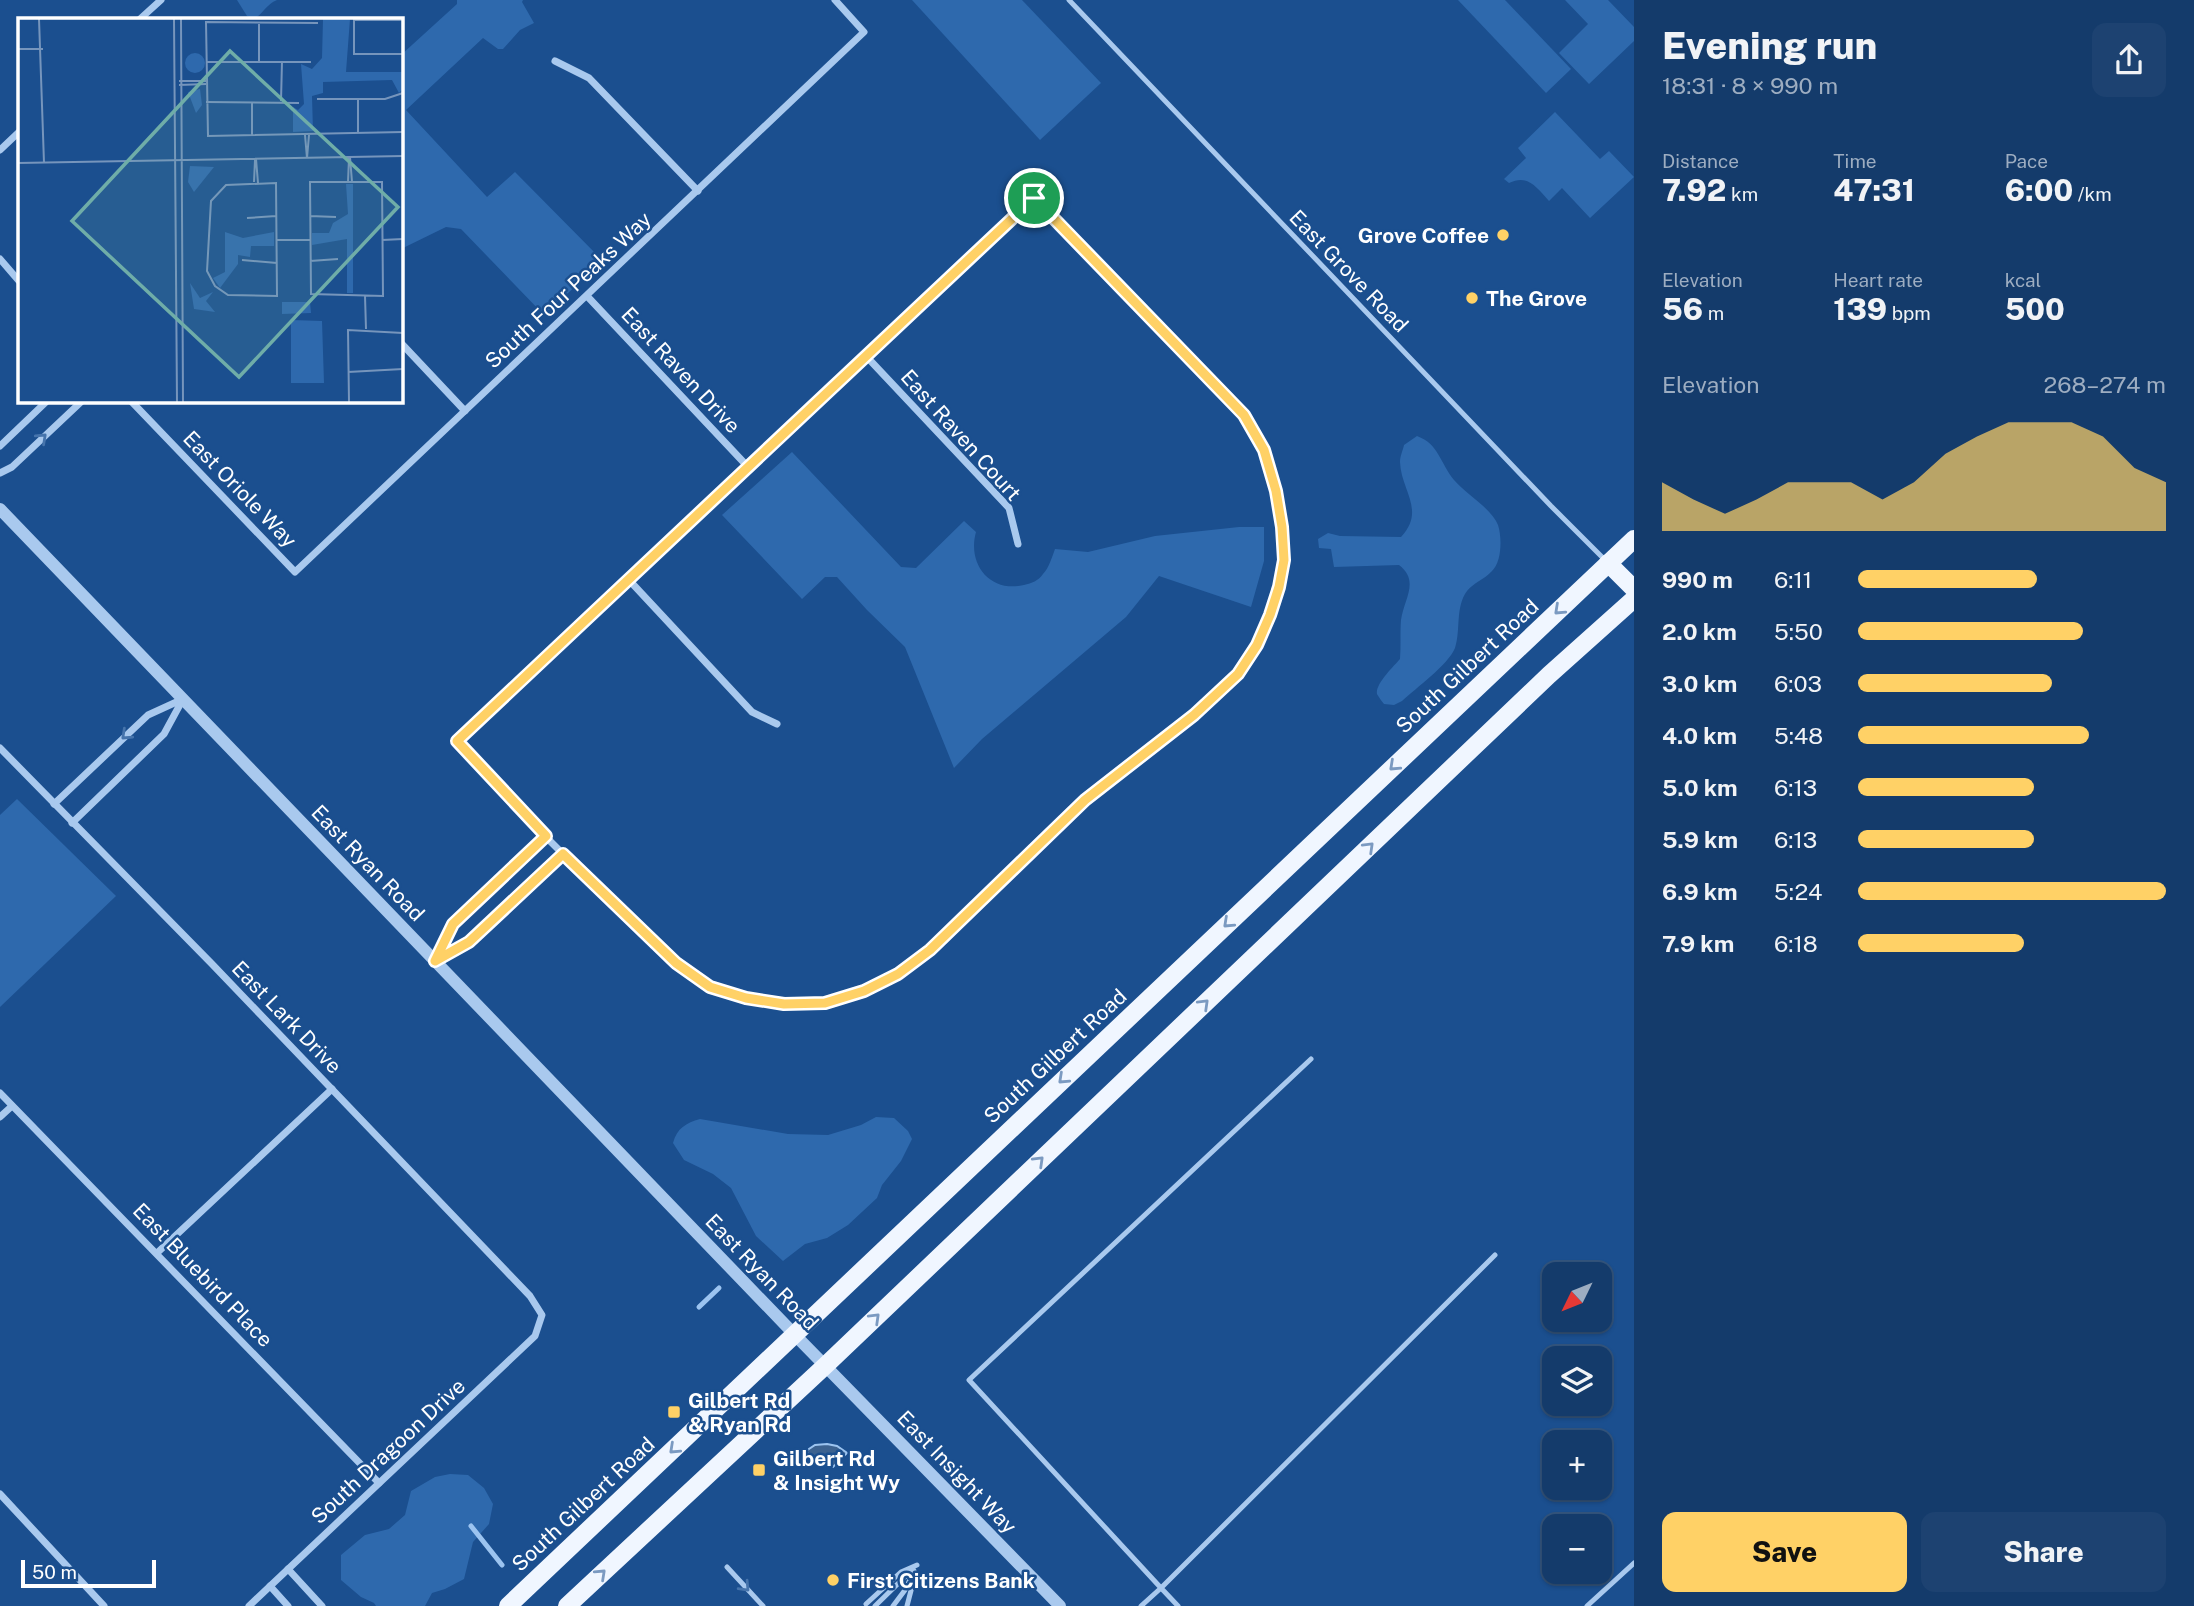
<!DOCTYPE html>
<html lang="en">
<head>
<meta charset="utf-8">
<style>
  body { margin:0; font-family:"Public Sans",sans-serif; background:#1d4271; color:#f1f3f6; height:100vh; display:flex; flex-direction:column; font-size:26px; white-space:nowrap }
  * { box-sizing:border-box; margin:0 }
  p { font-size:23px; color:#9dadc1 }
  .icon { flex:none; width:38px; height:38px; fill:none; stroke:currentColor; stroke-width:2; stroke-linecap:round; stroke-linejoin:round }
  .map { position:relative; flex:1; overflow:hidden }
  .drawer { display:flex; flex-direction:column; background:#143b6b; width:560px }
  .drawer>* { flex:none }
  .needle { width:46px; rotate:227deg }
  .fabs { position:absolute; left:1542px; top:1262px; display:grid; gap:14px }
  .fabs a { display:grid; place-items:center; width:70px; height:70px; border-radius:14px; background:#143b6b; box-shadow:0 2px 5px #0004,0 0 0 2px #33557e; font-size:35px }
  .scale { position:absolute; left:21px; bottom:18px; width:135px; box-sizing:border-box; padding-left:7px; border:4px solid #fff; border-top:0; font-size:19px; line-height:24px; white-space:nowrap; color:#fff; -webkit-text-stroke:5px #1b4f8f; paint-order:stroke }
  .pin { position:absolute; display:grid; place-items:center; width:60px; height:60px; color:#fff; margin:-30px; border:4px solid #fff; border-radius:50%; box-shadow:0 2px 7px #0007 }
  .round { display:grid; place-items:center; flex:none; width:74px; height:74px; border-radius:14px; background:#1d4271 }
  .headline { display:flex; align-items:center; justify-content:space-between; height:119px; padding:0 28px }
  h1 { font-size:38px; font-weight:800; line-height:52px }
  .metrics { display:grid; grid-template-columns:repeat(3,1fr); gap:10px; height:119px; padding:7px 28px }
  .metrics div { display:grid; align-content:center }
  .metrics b { font-size:30px; font-weight:800 }
  .metrics small { font-size:19px; font-weight:400 }
  .metrics p { font-size:19px }
  .chart { height:196px; padding:14px 28px }
  .chart p { display:flex; justify-content:space-between }
  .chart svg { width:100%; height:126px; margin-top:7px; fill:#ffd166; opacity:.7 }
  .button { display:flex; gap:14px; margin-top:auto; padding:14px 28px }
  .button a { flex:1; height:80px; border-radius:14px; background:#ffd166; color:#111; font-size:28px; font-weight:800; line-height:80px; text-align:center }
  .button a+a { background:#1d4271; color:#f1f3f6 }
  ul { padding:0 28px; list-style:none; font-size:23px }
  li { display:grid; grid-template-columns:112px 84px 1fr; align-items:center; height:52px }
  li i { height:18px; border-radius:9px; background:#ffd166 }
  main { display:flex; flex:1; min-height:0 }
  .map>svg:first-child { display:block }
</style>
</head>
<body>
<main>
<div class="map">
<svg width="1634" height="1606" viewBox="0 0 1634 1606">
  <rect width="100%" height="100%" fill="#1b4f8f"/>
  <!-- green -->
  <g fill="#2e69ad">
    <path d="M237,0H277C266,4 263,15 253,19L247,16Z"/>
    <path d="M457,0H523L522,2L534,23L520,30L503,49H498L483,38L406,110L487,197L515,172L603,261L544,315L461,229L446,227L401,249V55L457,4Z"/>
    <path d="M912,0H1022L1101,83L1040,140Z"/>
    <path d="M1458,0H1505L1571,69L1546,93Z"/>
    <path d="M1565,0H1608L1634,27V41L1589,84L1559,53L1588,24Z"/>
    <path d="M1555,112L1600,159L1609,151L1634,177L1590,218L1562,188L1549,201C1536,187 1528,174 1509,183L1504,179L1526,158L1518,148Z"/>
    <path d="M1417,436C1439,444 1440,463 1454,480C1466,494 1492,509 1498,525C1502,537 1502,562 1492,571C1485,579 1473,583 1467,591C1455,607 1461,630 1455,648C1448,665 1416,688 1402,701L1394,705L1384,704C1383,703 1378,696 1377,694C1375,684 1394,666 1400,659C1401,646 1400,632 1401,620C1404,599 1420,581 1399,565L1334,567L1331,549L1319,548L1318,539L1328,533L1340,536L1401,537C1426,510 1401,491 1400,462C1400,456 1403,450 1404,445Z"/>
    <path d="M792,452L901,567L916,568L964,521L976,532C967,564 990,593 1024,585C1032,583 1038,581 1043,574C1049,568 1052,557 1055,549L1088,552L1155,536L1239,527H1264V561L1251,607L1159,576L1126,617L982,739L954,768L905,647L867,610L837,577H825L802,599L722,515Z"/>
    <path d="M17,799L116,896L0,1007V815Z"/>
    <path d="M876,1117L894,1118L908,1131L912,1139L901,1161L882,1185L877,1198L848,1225L827,1238L805,1244L783,1261L756,1236L731,1188L713,1174L684,1160L673,1143C677,1128 686,1123 700,1119L788,1134L828,1135L861,1125Z"/>
    <path d="M450,1474L468,1475L484,1488L493,1504L489,1524L473,1542L464,1579L445,1589L432,1593L425,1606H376L374,1603L361,1597L341,1580V1555L365,1535L389,1529L405,1515L411,1491L435,1477Z"/>
  </g>
  <!-- water -->
  <path fill="#3c6290" stroke="#9cc4f0" stroke-width="2" d="M827,1444L837,1446L847,1453L833,1467L817,1464L806,1451L815,1445Z"/>
  <g fill="none" stroke-linecap="round" stroke-linejoin="round">
    <!-- stream -->
    <g stroke="#9cc4f0" stroke-width="5">
      <path d="M699,1307L719,1288"/>
      <path d="M471,1526L502,1565"/>
    </g>
    <!-- service -->
    <g stroke="#a9c9ee" stroke-width="5">
      <path d="M1069,0L1551,506L1606,561"/>
      <path d="M727,1567L763,1606"/>
      <path d="M866,1604L901,1572L917,1565"/>
      <path d="M875,1606L913,1569"/>
      <path d="M893,1606L905,1590L914,1571"/>
      <path d="M907,1606L914,1579"/>
      <path d="M1141,1606L1161,1588L969,1380L1311,1059"/>
      <path d="M1178,1606L1161,1588L1495,1255"/>
      <path d="M1587,1606L1634,1563"/>
    </g>
    <!-- minor -->
    <g stroke="#a9c9ee" stroke-width="7">
      <path d="M140,19L161,0"/>
      <path d="M555,61L589,78L698,191"/>
      <path d="M0,150L19,132"/>
      <path d="M1034,198L1243,415L1264,450L1276,491L1282,527L1284,560L1279,588L1270,615L1257,644L1238,674L1194,715L1085,800L930,950L898,974L864,991L825,1003L784,1004L746,998L710,987L676,963L637,928L551,842L457,741Z"/>
      <path d="M0,259L19,281"/>
      <path d="M587,296L749,468"/>
      <path d="M401,343L465,411"/>
      <path d="M866,356L1009,508L1018,544"/>
      <path d="M131,401L295,572L864,32L835,0"/>
      <path d="M0,446L47,401"/>
      <path d="M0,473L12,467L82,401"/>
      <path d="M629,580L752,712L777,724"/>
      <path d="M0,748L212,964L530,1296L542,1315L535,1336L249,1606"/>
      <path d="M54,804L148,715L183,699"/>
      <path d="M72,823L164,734L183,699"/>
      <path d="M436,960L469,942L563,854"/>
      <path d="M435,961L453,924L546,836"/>
      <path d="M0,1093L379,1483"/>
      <path d="M0,1117L12,1106"/>
      <path d="M157,1253L332,1089"/>
      <path d="M0,1494L104,1606"/>
      <path d="M288,1569L322,1606"/>
      <path d="M270,1586L288,1606"/>
    </g>
    <!-- tertiary -->
    <path stroke="#a9c9ee" stroke-width="12" d="M0,509L795,1335L1060,1606"/>
    <!-- primary -->
    <g stroke="#f0f6ff" stroke-width="18">
      <path d="M1608,563L1634,589"/>
      <path d="M508,1606L1634,539"/>
      <path d="M567,1606L826,1365L1549,675L1634,599"/>
    </g>
  </g>
  <!-- one-way arrows -->
  <defs><path id="oneway-chevron" d="M-2-3.5L2.5 0L-2 3.5" fill="none" stroke-width="1.6" stroke-linecap="round" stroke-linejoin="round" transform="scale(1.75)"/></defs>
  <g stroke="#4674ac">
    <use href="#oneway-chevron" transform="translate(42 438) rotate(-43)"/>
    <use href="#oneway-chevron" transform="translate(126 735) rotate(137)"/>
    <use href="#oneway-chevron" transform="translate(745 1587) rotate(47)"/>
  </g>
  <g stroke="#7b9ac1">
    <use href="#oneway-chevron" transform="translate(1559 610) rotate(137)"/>
    <use href="#oneway-chevron" transform="translate(1394 766) rotate(137)"/>
    <use href="#oneway-chevron" transform="translate(1369 847) rotate(-44)"/>
    <use href="#oneway-chevron" transform="translate(1228 923) rotate(137)"/>
    <use href="#oneway-chevron" transform="translate(1204 1004) rotate(-44)"/>
    <use href="#oneway-chevron" transform="translate(1063 1079) rotate(137)"/>
    <use href="#oneway-chevron" transform="translate(1039 1161) rotate(-44)"/>
    <use href="#oneway-chevron" transform="translate(875 1318) rotate(-44)"/>
    <use href="#oneway-chevron" transform="translate(674 1449) rotate(137)"/>
    <use href="#oneway-chevron" transform="translate(601 1574) rotate(-43)"/>
  </g>
  <g fill="none" stroke-linecap="round" stroke-linejoin="round">
    <defs>
      <path id="route" d="M1034,198L1244,415L1264,450L1276,491L1282,527L1284,560L1279,587L1270,615L1257,645L1238,674L1194,715L1085,800L930,950L898,974L864,991L825,1003L784,1004L746,998L710,987L676,963L563,854L469,942L435,961L453,924L546,836L457,741Z"/>
    </defs>
    <!-- route casing -->
    <use href="#route" stroke="#fff" stroke-width="14"/>
    <!-- route -->
    <use href="#route" stroke="#ffd166" stroke-width="9"/>
  </g>
  <!-- markers -->
  <g fill="#ffd166" stroke="#1b4f8f" stroke-width="2.5">
    <circle cx="1503" cy="235" r="7"/>
    <circle cx="1472" cy="298" r="7"/>
    <rect x="667" y="1405" width="14" height="14" rx="3.5"/>
    <rect x="752" y="1463" width="14" height="14" rx="3.5"/>
    <circle cx="833" cy="1580" r="7"/>
  </g>
  <g text-anchor="middle" dominant-baseline="central" stroke-width="5" stroke-linejoin="round" paint-order="stroke">
    <!-- poi labels -->
    <g font-size="21" font-weight="bold" fill="#fff" stroke="#1b4f8f" text-anchor="start">
      <text x="1489" y="235" text-anchor="end">Grove Coffee</text>
      <text x="1486" y="298">The Grove</text>
      <text x="688" y="1400">Gilbert Rd<tspan x="688" dy="24">&amp; Ryan Rd</tspan></text>
      <text x="773" y="1458">Gilbert Rd<tspan x="773" dy="24">&amp; Insight Wy</tspan></text>
      <text x="847" y="1580">First Citizens Bank</text>
    </g>
    <!-- street labels -->
    <g font-size="21" fill="#fff" stroke="#1b4f8f">
      <text transform="translate(1349 271) rotate(46)">East Grove Road</text>
      <text transform="translate(568 290) rotate(-43)">South Four Peaks Way</text>
      <text transform="translate(681 370) rotate(47)">East Raven Drive</text>
      <text transform="translate(961 435) rotate(48)">East Raven Court</text>
      <text transform="translate(240 489) rotate(46)">East Oriole Way</text>
      <text transform="translate(1467 666) rotate(-43)">South Gilbert Road</text>
      <text transform="translate(368 863) rotate(46)">East Ryan Road</text>
      <text transform="translate(287 1017) rotate(46)">East Lark Drive</text>
      <text transform="translate(1055 1056) rotate(-43)">South Gilbert Road</text>
      <text transform="translate(762 1272) rotate(46)">East Ryan Road</text>
      <text transform="translate(203 1275) rotate(46)">East Bluebird Place</text>
      <text transform="translate(388 1451) rotate(-43)">South Dragoon Drive</text>
      <text transform="translate(957 1472) rotate(46)">East Insight Way</text>
      <text transform="translate(583 1504) rotate(-43)">South Gilbert Road</text>
    </g>
  </g>
  <!-- overview -->
  <g transform="translate(18 18)">
    <rect width="385" height="385" fill="#1b4f8f"/>
    <path d="M305,1H332L328,54H385V71L381,75L374,62L305,64V75L294,78L295,113L275,114V89L280,92L286,86L283,46L294,51L304,40ZM167 45a10 10 0 1 1 20 0a10 10 0 1 1-20 0ZM182,71L184,87L178,95L170,74ZM172,148L196,149L176,174L170,164ZM328,166H335V275H329V221L294,227V215H311L315,205L330,196ZM207,214L225,220L256,214V228H233L232,239L220,237V246L202,270L195,260L207,254ZM172,265L182,280L195,274L188,283L197,294L176,291ZM264,284H292L293,295L264,296ZM273,302L304,303L306,365H273Z" fill="#2e69ad"/>
    <path fill="none" stroke="#7695bc" stroke-width="2" d="M21,1L26,145M156,1L159,384M163,1L165,384M385,2H336V36H385M300,5L188,4L190,118L385,114M241,6V43M0,31H25M188,44H293M161,63H188M161,67L188,66M299,81H367L385,75M340,82V116M263,83L264,43M188,84L281,85M234,84V118M287,117L289,140M332,139L334,164M289,140L291,117M238,141L240,165M0,145L385,138M236,164L237,142M292,164H364L365,278L293,276ZM330,164L331,140M258,165L259,278L210,277L197,268L189,253L193,183L208,167ZM292,198L318,199M229,200L258,198M258,222H292M364,222L385,221M224,242L259,245M292,243L320,241M347,278L348,311M330,354L385,351M331,384L330,312L385,315"/>
    <path fill="#6fada8" fill-opacity="0.15" stroke="#6fada8" stroke-width="3.5" d="M212,33L380,189L221,359L54,203Z"/>
    <rect width="385" height="385" fill="none" stroke="#fff" stroke-width="3.5"/>
  </g>
</svg>
<div class="fabs">
<a><svg class="needle" viewBox="-14 -14 28 28"><path d="M0-13l5 13h-10z" fill="#e53935"/><path d="M0 13l5-13h-10z" fill="#9dadc1"/></svg></a>
<a><svg class="icon" aria-label="layers" viewBox="0 0 24 24"><path d="M12 4l9 5-9 5-9-5zM3 14l9 5 9-5"/></svg></a>
<a>+</a>
<a>−</a>
</div>
<div class="scale">50 m</div>
<div class="pin" style="left:1034px;top:198px;background:#1e9e55"><svg class="icon" aria-label="arrive" viewBox="0 0 24 24"><path d="M6 21V4h12l-3 4 3 4H6"/></svg></div>
</div>
<section class="drawer">
<div class="headline"><div><h1>Evening run</h1><p>18:31 · 8 × 990 m</p></div><a class="round"><svg class="icon" aria-label="share" viewBox="0 0 24 24"><path d="M12 15V3M7 8l5-5 5 5M5 13v7h14v-7"/></svg></a></div>
<div class="metrics">
<div><p>Distance</p><b>7.92<small> km</small></b></div>
<div><p>Time</p><b>47:31</b></div>
<div><p>Pace</p><b>6:00<small> /km</small></b></div>
</div>
<div class="metrics">
<div><p>Elevation</p><b>56<small> m</small></b></div>
<div><p>Heart rate</p><b>139<small> bpm</small></b></div>
<div><p>kcal</p><b>500</b></div>
</div>
<div class="chart"><p><span>Elevation</span>268–274 m</p>
<svg viewBox="0 0 160 44" preserveAspectRatio="none"><path d="M0 44V27L10 33L20 38L30 33L40 27L50 27L60 27L70 33L80 27L90 17L100 11L110 6L120 6L130 6L140 11L150 22L160 27V44z"/></svg>
</div>
<ul>
<li><b>990 m</b>6:11<i style="width:58%"></i></li>
<li><b>2.0 km</b>5:50<i style="width:73%"></i></li>
<li><b>3.0 km</b>6:03<i style="width:63%"></i></li>
<li><b>4.0 km</b>5:48<i style="width:75%"></i></li>
<li><b>5.0 km</b>6:13<i style="width:57%"></i></li>
<li><b>5.9 km</b>6:13<i style="width:57%"></i></li>
<li><b>6.9 km</b>5:24<i style="width:100%"></i></li>
<li><b>7.9 km</b>6:18<i style="width:54%"></i></li>
</ul>
<div class="button"><a>Save</a><a>Share</a></div>
</section>
</main>
</body>
</html>
